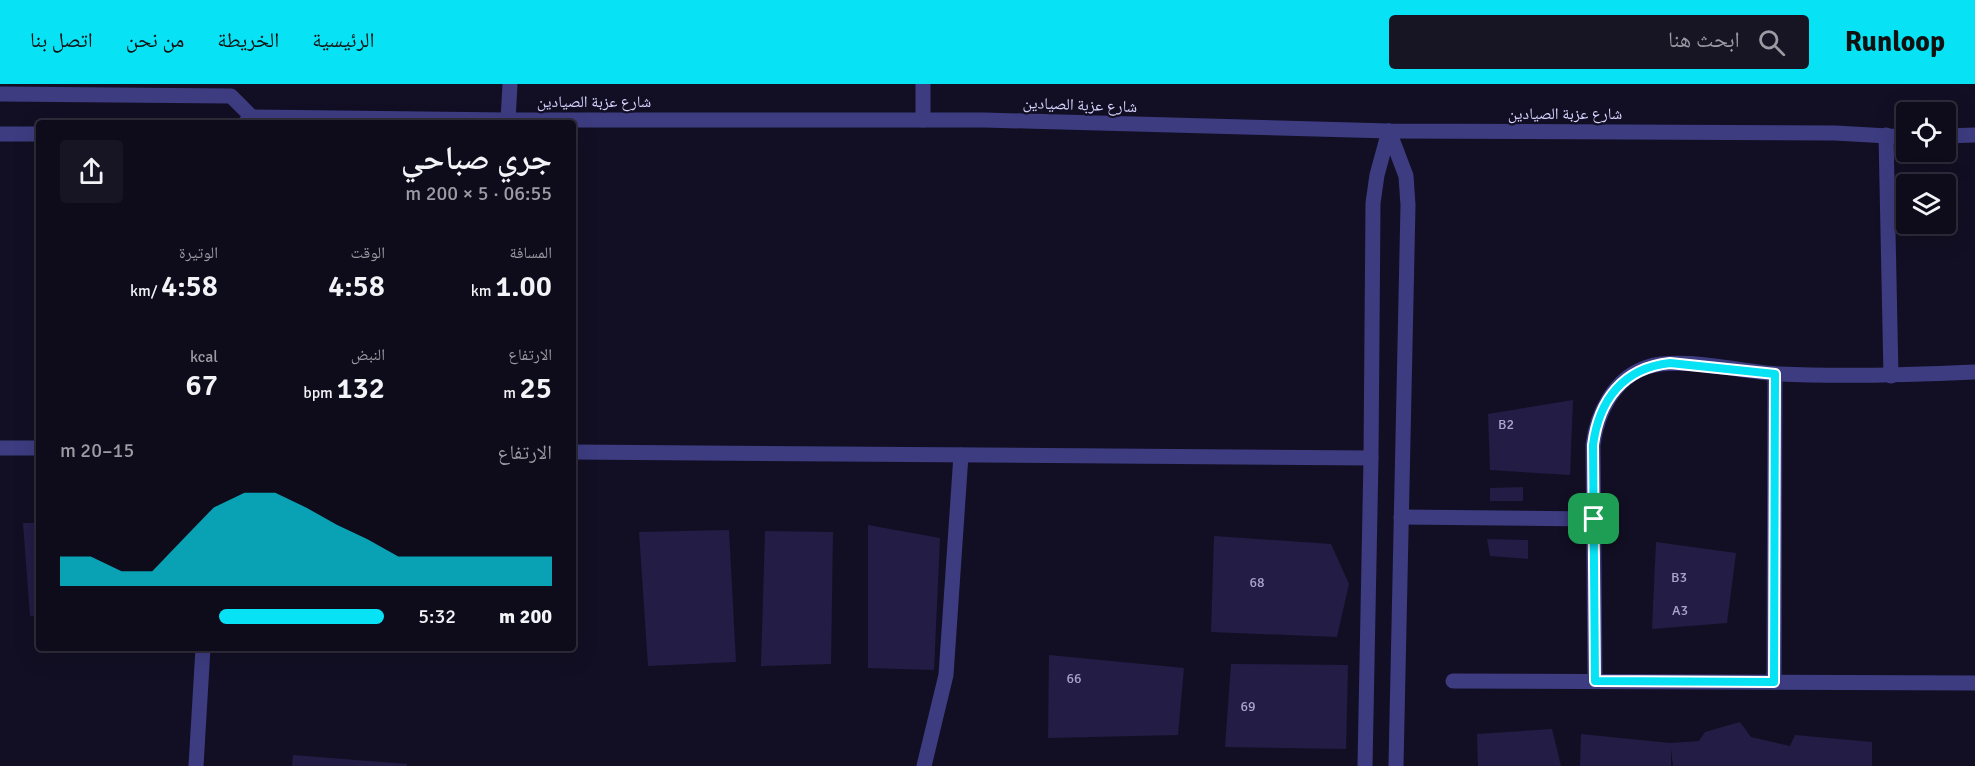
<!DOCTYPE html>
<html lang="ar">
<head>
<meta charset="utf-8">
<style>
  body { margin:0; font-family:Signika,"Noto Naskh Arabic",sans-serif; background:#171424; color:#f1f3f6; direction:rtl; height:100vh; display:flex; flex-direction:column; font-size:22px; white-space:nowrap }
  * { box-sizing:border-box; margin:0 }
  p { font-size:20px; color:#9b9ba3 }
  .icon { flex:none; width:33px; height:33px; fill:none; stroke:currentColor; stroke-width:2; stroke-linecap:round; stroke-linejoin:round }
  .map { position:relative; flex:1; overflow:hidden; direction:ltr }
  .sheet { position:absolute; left:36px; top:36px; width:540px; height:531px; display:flex; flex-direction:column; background:#0e0b1b; border-radius:6px; box-shadow:0 6px 24px #0002,0 0 0 2px #2e2b3a; direction:rtl }
  .sheet>* { flex:none }
  .tools { position:absolute; left:1896px; top:18px; display:grid; gap:12px }
  .tools a { display:grid; place-items:center; width:60px; height:60px; border-radius:6px; background:#0e0b1b; box-shadow:0 6px 24px #0002,0 0 0 2px #2e2b3a; font-size:30px }
  .pin { position:absolute; display:grid; place-items:center; width:51px; height:51px; color:#fff; margin:-26px; border-radius:12px; box-shadow:0 3px 9px #0006 }
  .round { display:grid; place-items:center; flex:none; width:63px; height:63px; border-radius:6px; background:#171424 }
  .head { display:flex; align-items:center; justify-content:space-between; height:102px; padding:0 24px }
  h1 { font-size:33px; font-weight:600; line-height:45px }
  .stats { display:grid; grid-template-columns:repeat(3,1fr); gap:9px; height:102px; padding:6px 24px }
  .stats div { display:grid; align-content:center }
  .stats b { font-size:30px; font-weight:600 }
  .stats small { font-size:16px; font-weight:400 }
  .stats p { font-size:16px }
  .chart { height:168px; padding:12px 24px }
  .chart p { display:flex; justify-content:space-between }
  .chart svg { width:100%; height:108px; margin-top:6px; fill:#08e2f5; opacity:.7 }
  ul { padding:0 24px; list-style:none; font-size:20px }
  li { display:grid; grid-template-columns:96px 72px 1fr; align-items:center; height:45px }
  li i { height:15px; border-radius:8px; background:#08e2f5 }
  header { display:flex; align-items:center; gap:36px; box-sizing:border-box; height:84px; padding:0 30px; background:#08e2f5; color:#111 }
  header strong { font-size:28px }
  nav { display:flex; gap:33px; margin-inline-start:auto; font-size:21px }
  .search { width:420px; height:54px; background:#171424; display:flex; align-items:center; gap:15px; box-sizing:border-box; padding:0 21px; border-radius:6px; color:#9b9ba3; font-size:22px }
  .map>svg:first-child { display:block }
</style>
</head>
<body>
<header>
<strong>Runloop</strong>
<div class="search"><svg class="icon" aria-label="search" viewBox="0 0 24 24"><circle cx="10" cy="10" r="6"/><path d="M15 15l6 6"/></svg>ابحث هنا</div>
<nav><a>الرئيسية</a><a>الخريطة</a><a>من نحن</a><a>اتصل بنا</a></nav>
</header>
<div class="map">
<svg width="1975" height="682" viewBox="0 0 1975 682">
  <rect width="100%" height="100%" fill="#120f24"/>
  <!-- building -->
  <g fill="#231c44">
    <path d="M1573,316L1570,391L1490,386L1488,330Z"/>
    <path d="M1523,403V417H1490V404Z"/>
    <path d="M23,439H39V532H30Z"/>
    <path d="M868,441L940,454L934,586L868,584Z"/>
    <path d="M729,446L736,578L648,582L639,448Z"/>
    <path d="M765,447L833,448L831,580L761,582Z"/>
    <path d="M1214,452L1331,460L1349,500L1337,553L1211,548Z"/>
    <path d="M1487,455L1528,456V475L1490,472Z"/>
    <path d="M1656,458L1736,469L1727,539L1652,545Z"/>
    <path d="M1049,571L1184,584L1178,651L1048,654Z"/>
    <path d="M1231,580L1348,581L1346,665L1225,663Z"/>
    <path d="M1740,638L1751,653L1790,662L1795,651L1872,658V682H1673L1671,665V682H1580L1581,650L1670,659L1699,657L1705,648Z"/>
    <path d="M1552,645L1561,682H1478L1477,650Z"/>
    <path d="M293,671L407,680V682H292Z"/>
  </g>
  <g fill="none" stroke-linecap="round" stroke-linejoin="round">
    <!-- minor -->
    <g stroke="#3d3c81" stroke-width="15">
      <path d="M923,0V36"/>
      <path d="M0,10L231,12L252,33L245,39"/>
      <path d="M252,33L508,36H984L1389,47L1835,49L1906,53"/>
      <path d="M508,36L510,0"/>
      <path d="M1389,47L1406,92L1408,121L1396,682"/>
      <path d="M0,50H39"/>
      <path d="M1886,51L1891,292"/>
      <path d="M1946,52L1975,51"/>
      <path d="M0,364H39"/>
      <path d="M573,368L1371,374"/>
      <path d="M1401,433L1594,435"/>
      <path d="M1453,597L1975,599"/>
      <path d="M1595,597L1593,361C1597,329 1614,294 1647,283C1679,272 1743,288 1779,290C1844,293 1909,291 1975,288"/>
      <path d="M1774,598L1775,290"/>
      <path d="M196,682L203,564"/>
      <path d="M924,682L946,591L961,371"/>
      <path d="M1365,682L1371,374L1373,119L1377,91L1389,47"/>
    </g>
  </g>
  <g fill="none" stroke-linecap="round" stroke-linejoin="round">
    <defs>
      <path id="route" d="M1670,279L1775,290L1774,598L1595,597L1593,361C1599,316 1623,284 1670,279Z"/>
    </defs>
    <!-- route casing -->
    <use href="#route" stroke="#fff" stroke-width="12"/>
    <!-- route -->
    <use href="#route" stroke="#08e2f5" stroke-width="8"/>
  </g>
  <g text-anchor="middle" dominant-baseline="central" stroke-width="4.5" stroke-linejoin="round" paint-order="stroke">
    <!-- number labels -->
    <g font-size="14" fill="#aaa5d0">
      <text x="1506" y="340">B2</text>
      <text x="1679" y="493">B3</text>
      <text x="1257" y="498">68</text>
      <text x="1680" y="526">A3</text>
      <text x="1074" y="594">66</text>
      <text x="1248" y="622">69</text>
    </g>
    <!-- street labels -->
    <g font-size="16" fill="#d7d3fe" stroke="#120f24">
      <text x="594" y="18">شارع عزبة الصيادين</text>
      <text transform="translate(1080 21) rotate(2)">شارع عزبة الصيادين</text>
      <text x="1565" y="30">شارع عزبة الصيادين</text>
    </g>
  </g>
</svg>
<div class="tools">
<a><svg class="icon" aria-label="locate" viewBox="0 0 24 24"><circle cx="12" cy="12" r="6"/><path d="M12 2v4M12 18v4M2 12h4M18 12h4"/></svg></a>
<a><svg class="icon" aria-label="layers" viewBox="0 0 24 24"><path d="M12 4l9 5-9 5-9-5zM3 14l9 5 9-5"/></svg></a>
</div>
<div class="pin" style="left:1594px;top:435px;background:#1e9e55"><svg class="icon" aria-label="arrive" viewBox="0 0 24 24"><path d="M6 21V4h12l-3 4 3 4H6"/></svg></div>
<section class="sheet">
<div class="head"><div><h1>جري صباحي</h1><p>06:55 · 5 × 200 m</p></div><a class="round"><svg class="icon" aria-label="share" viewBox="0 0 24 24"><path d="M12 15V3M7 8l5-5 5 5M5 13v7h14v-7"/></svg></a></div>
<div class="stats">
<div><p>المسافة</p><b>1.00<small> km</small></b></div>
<div><p>الوقت</p><b>4:58</b></div>
<div><p>الوتيرة</p><b>4:58<small> /km</small></b></div>
</div>
<div class="stats">
<div><p>الارتفاع</p><b>25<small> m</small></b></div>
<div><p>النبض</p><b>132<small> bpm</small></b></div>
<div><p>kcal</p><b>67</b></div>
</div>
<div class="chart"><p><span>الارتفاع</span>15–20 m</p>
<svg viewBox="0 0 160 44" preserveAspectRatio="none"><path d="M0 44V32L10 32L20 38L30 38L40 25L50 12L60 6L70 6L80 12L90 19L100 25L110 32L120 32L130 32L140 32L150 32L160 32V44z"/></svg>
</div>
<ul>
<li><b>200 m</b>5:32<i style="width:51%"></i></li>
</ul>
</section>
</div>
</body>
</html>
